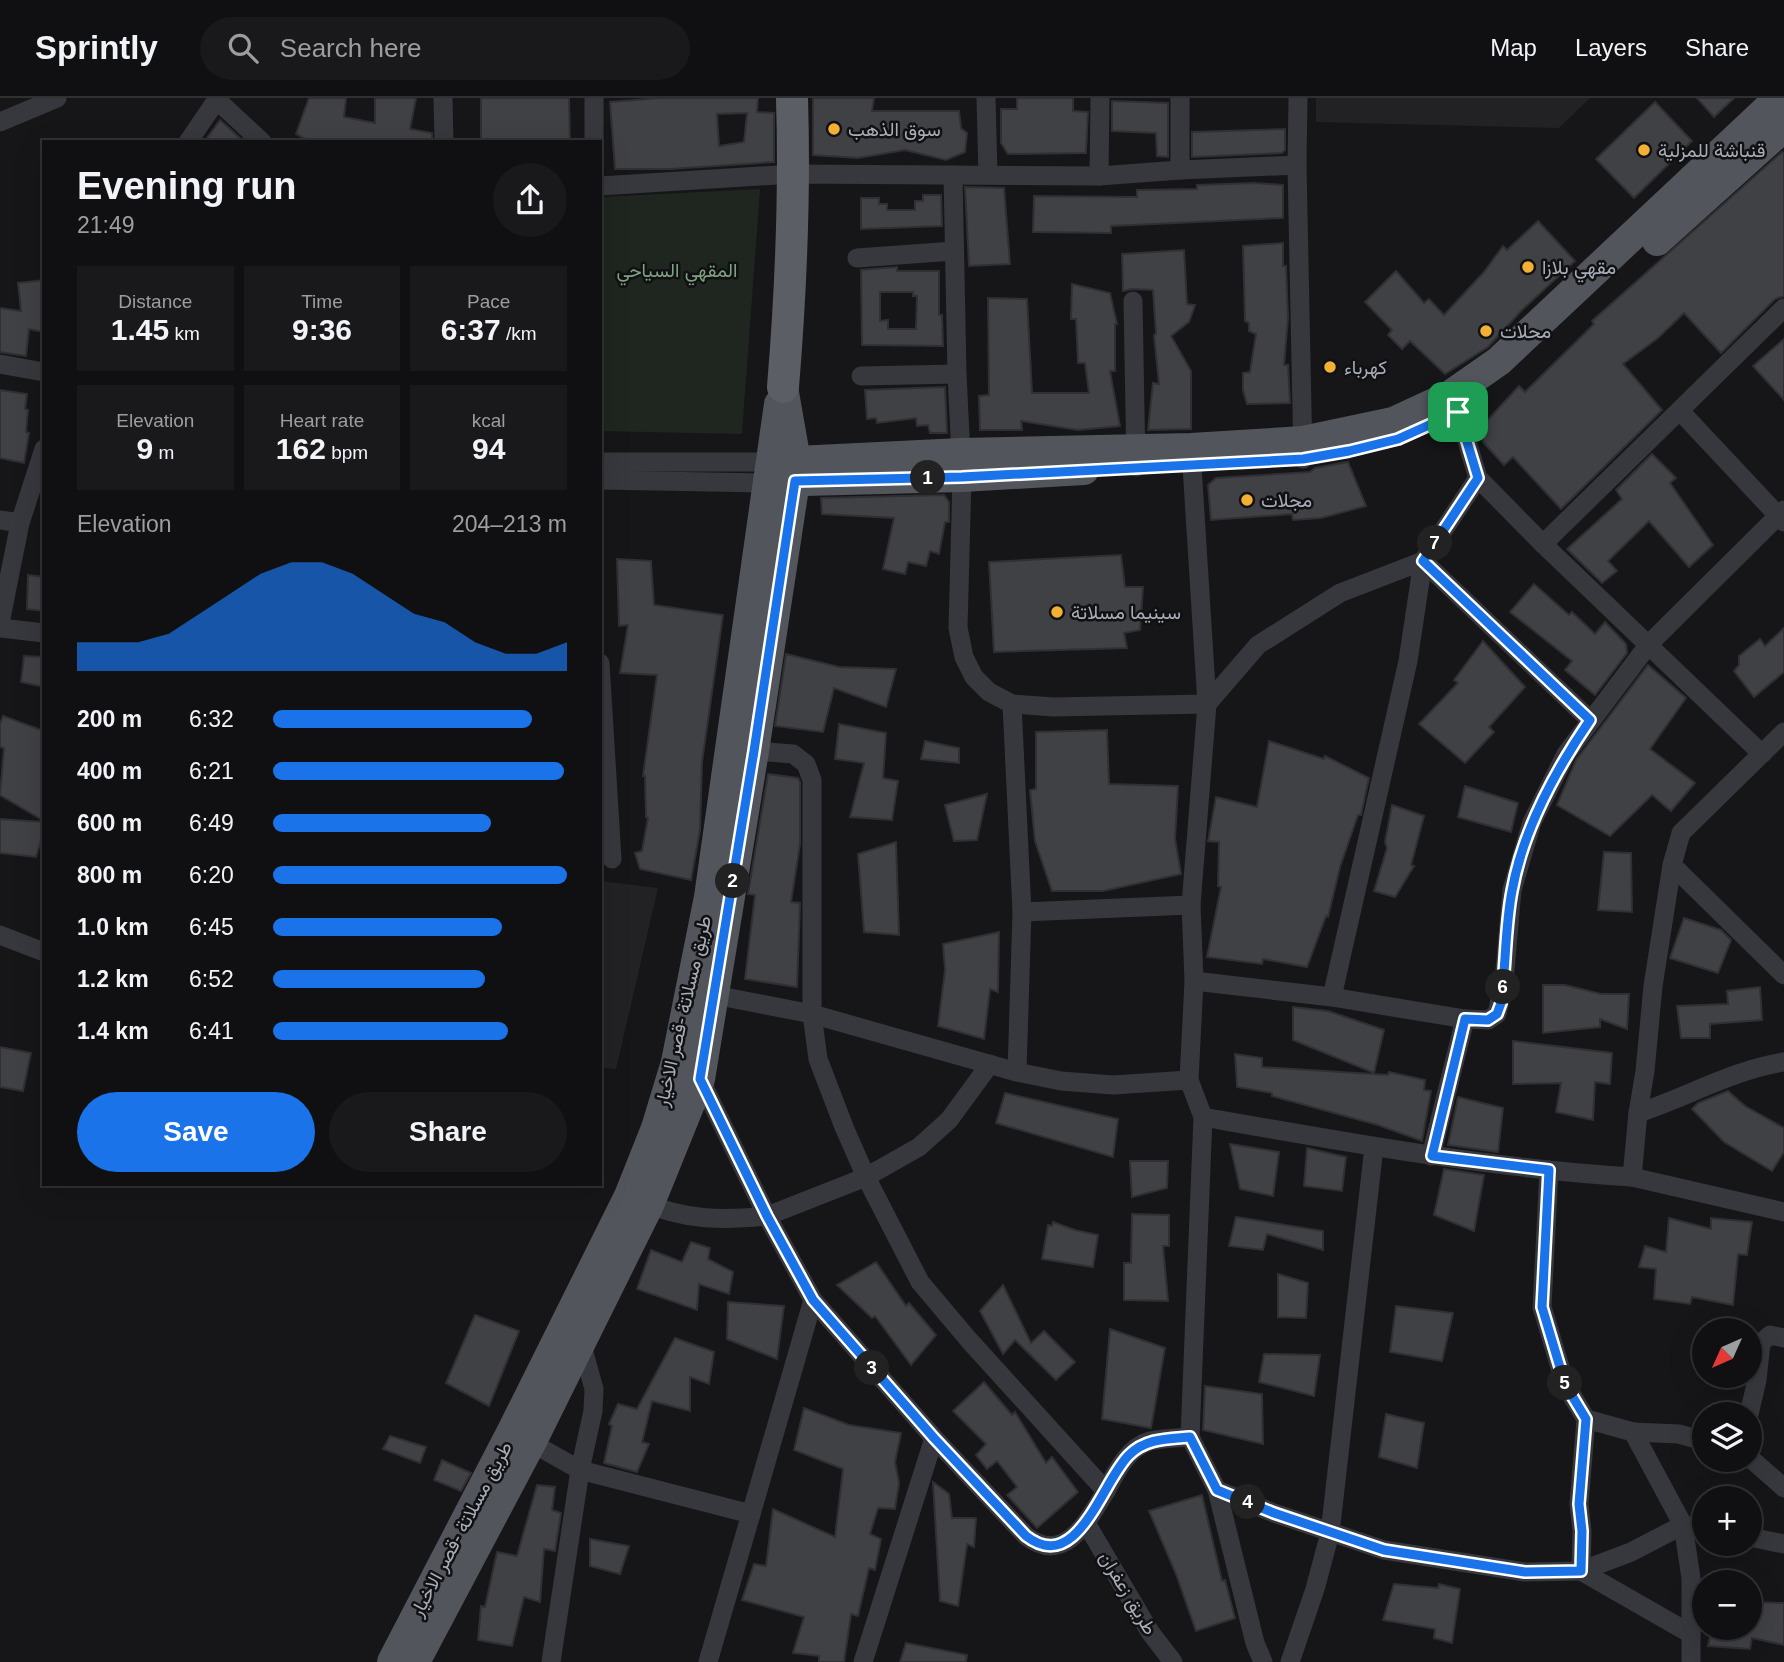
<!DOCTYPE html>
<html lang="en">
<head>
<meta charset="utf-8">
<style>
  body { margin:0; font-family:Helvetica,Vazirmatn,sans-serif; background:#19191b; color:#f1f3f6; height:100vh; display:flex; flex-direction:column; font-size:26px; white-space:nowrap }
  * { box-sizing:border-box; margin:0 }
  p { font-size:23px; color:#9c9d9f }
  .icon { flex:none; width:38px; height:38px; fill:none; stroke:currentColor; stroke-width:2; stroke-linecap:round; stroke-linejoin:round }
  .map { position:relative; flex:1; overflow:hidden }
  .side { position:absolute; left:42px; top:42px; width:560px; height:1046px; display:flex; flex-direction:column; background:#101012; border-radius:0px; box-shadow:0 7px 28px #0002,0 0 0 2px #303032 }
  .side>* { flex:none }
  .needle { width:46px; rotate:225deg }
  .fabs { position:absolute; left:1692px; top:1220px; display:grid; gap:14px }
  .fabs a { display:grid; place-items:center; width:70px; height:70px; border-radius:50%; background:#101012; box-shadow:0 7px 28px #0002,0 0 0 2px #303032; font-size:35px }
  .pin { position:absolute; display:grid; place-items:center; width:60px; height:60px; color:#fff; margin:-30px; border-radius:14px; box-shadow:0 4px 10px #0006 }
  .km { position:absolute; width:35px; height:35px; margin:-18px; border-radius:50%; background:#222; color:#fff; font-size:19px; line-height:35px; text-align:center }
  .round { display:grid; place-items:center; flex:none; width:74px; height:74px; border-radius:37px; background:#19191b }
  .summary { display:flex; align-items:center; justify-content:space-between; height:119px; padding:0 35px }
  h1 { font-size:38px; font-weight:600; line-height:52px }
  .stats { display:grid; grid-template-columns:repeat(3,1fr); gap:10px; height:119px; padding:7px 35px }
  .stats div { display:grid; align-content:center; border-radius:0px; background:#19191b; text-align:center }
  .stats b { font-size:30px; font-weight:600 }
  .stats small { font-size:19px; font-weight:400 }
  .stats p { font-size:19px }
  .chart { height:196px; padding:14px 35px }
  .chart p { display:flex; justify-content:space-between }
  .chart svg { width:100%; height:126px; margin-top:7px; fill:#1a73e8; opacity:.7 }
  .cta { display:flex; gap:14px; margin-top:auto; padding:14px 35px }
  .cta a { flex:1; height:80px; border-radius:42px; background:#1a73e8; color:#fff; font-size:28px; font-weight:600; line-height:80px; text-align:center }
  .cta a+a { background:#19191b; color:#f1f3f6 }
  ul { padding:0 35px; list-style:none; font-size:23px }
  li { display:grid; grid-template-columns:112px 84px 1fr; align-items:center; height:52px }
  li i { height:18px; border-radius:9px; background:#1a73e8 }
  header { display:flex; align-items:center; gap:42px; box-sizing:border-box; height:98px; padding:0 35px; background:#101012; border-bottom:2px solid #303032 }
  header strong { font-size:33px }
  nav { display:flex; gap:38px; margin-inline-start:auto; font-size:24px }
  .search { width:490px; height:63px; background:#19191b; display:flex; align-items:center; gap:18px; box-sizing:border-box; padding:0 24px; border-radius:38px; color:#9c9d9f; font-size:26px }
  .map>svg:first-child { display:block }
</style>
</head>
<body>
<header>
<strong>Sprintly</strong>
<div class="search"><svg class="icon" aria-label="search" viewBox="0 0 24 24"><circle cx="10" cy="10" r="6"/><path d="M15 15l6 6"/></svg>Search here</div>
<nav><a>Map</a><a>Layers</a><a>Share</a></nav>
</header>
<div class="map">
<svg width="1784" height="1564" viewBox="0 0 1784 1564">
  <rect width="100%" height="100%" fill="#161618"/>
  <!-- built -->
  <g fill="#222225">
    <path d="M1316,0H1590L1559,30L1316,24Z"/>
    <path d="M600,783L658,790L616,971L600,969Z"/>
  </g>
  <!-- green -->
  <path fill="#1e261f" d="M760,91L742,336L600,333V99Z"/>
  <!-- building -->
  <g fill="#404145" stroke="#303034" stroke-width="2" fill-rule="evenodd">
    <path d="M309,0H346L344,19L375,25V0H416L410,31L432,35V44H311L296,36Z"/>
    <path d="M481,0H569L570,44H481Z"/>
    <path d="M659,0H758L757,14L774,15V64L670,71H615L610,4ZM747,15L744,44L719,48L717,16Z"/>
    <path d="M813,0H874L872,13H959L961,30L967,35L965,54L946,62L905,52L858,60L813,57Z"/>
    <path d="M1017,0H1073V13L1088,14L1086,55L1008,56L1001,45V11H1017Z"/>
    <path d="M1697,0H1734L1714,19Z"/>
    <path d="M1112,3L1168,5V59L1157,58L1156,35L1112,33Z"/>
    <path d="M1655,4L1692,43L1634,100L1596,61Z"/>
    <path d="M220,22L228,29L244,44H204Z"/>
    <path d="M1285,31V52L1282,55L1192,59V34Z"/>
    <path d="M1782,54L1784,55V198L1775,201L1721,255L1684,215L1658,240L1623,266L1662,312L1561,411L1513,359L1504,367L1483,344V327L1519,288L1525,294L1594,226L1592,223Z"/>
    <path d="M1254,85L1283,87V120L1111,128V135L1033,134L1034,98L1137,99V92L1197,91V87Z"/>
    <path d="M965,89L1004,90L1010,166L969,168Z"/>
    <path d="M923,97H941L942,128L861,131V100H879V106H887V112H915V103H923Z"/>
    <path d="M1538,123L1575,163L1521,213L1488,249L1445,276L1410,243L1402,251L1388,237L1392,232L1365,204L1396,173L1424,205L1429,201L1444,217L1484,174L1503,148L1507,152Z"/>
    <path d="M1283,145V168H1286L1288,220L1284,267H1288L1290,305L1247,306L1243,292V275L1250,274L1256,236L1249,233V225L1245,223L1243,148Z"/>
    <path d="M1184,152L1187,206L1195,207L1189,224L1171,238L1191,273V331L1148,332L1153,285L1159,286L1154,237L1156,236L1153,192L1132,191L1123,193L1122,156Z"/>
    <path d="M897,169V173H939V217H942L943,248L862,247L861,172ZM880,194H913V198H917L916,231H888V222L880,223Z"/>
    <path d="M44,182V234L29,231L26,258L0,254V210L21,213L18,185Z"/>
    <path d="M1072,186L1110,195L1117,226H1115V273H1110L1120,328L1078,332L1021,323L1022,332H980L979,298L989,297L988,200L1027,201L1032,295H1089L1085,265H1078L1076,221H1071Z"/>
    <path d="M1784,241V302L1753,268Z"/>
    <path d="M945,289L947,335H930L928,327L917,328L916,320L877,325L876,320L867,321L865,292Z"/>
    <path d="M0,292L27,296L25,311L28,312L26,334L29,335L24,365L0,360Z"/>
    <path d="M1652,356L1676,380L1670,385L1713,447L1689,469L1649,423L1608,463L1617,473L1602,485L1567,451L1622,401L1616,392Z"/>
    <path d="M1348,364L1366,408L1321,420L1293,422L1292,416L1211,422L1208,387L1216,380L1310,374L1315,370Z"/>
    <path d="M944,397L949,404V424H945L939,456L930,453L926,468L908,464L905,476L883,471L894,420L822,416L821,400Z"/>
    <path d="M1121,457L1125,489H1143L1140,532L1124,535L1127,550L994,554L989,464Z"/>
    <path d="M617,461L651,463L654,507L723,517L702,664L700,732L691,782L640,771L635,755L642,753L648,720L646,719L645,678H643L657,577L620,575L628,527L619,528Z"/>
    <path d="M28,477L44,479V513L27,511Z"/>
    <path d="M1534,486L1569,517L1572,514L1595,536L1605,524L1626,546L1627,555L1595,597L1565,572L1572,563L1510,514Z"/>
    <path d="M1784,530V574L1754,599L1734,573L1739,567V558L1760,541L1765,548Z"/>
    <path d="M1483,543L1525,589L1489,629L1494,634L1465,665L1419,626L1458,585L1454,582Z"/>
    <path d="M786,556L839,569L896,571L886,609L834,590L823,634L775,628Z"/>
    <path d="M24,558L44,559V589L21,584Z"/>
    <path d="M1648,567L1686,600L1650,651L1695,685L1671,713L1652,697L1610,738L1557,707L1576,662Z"/>
    <path d="M3,618L44,633V723L0,697L4,650L0,649V626Z"/>
    <path d="M839,626L886,635L883,680L898,683L892,722L850,719L864,665L835,661Z"/>
    <path d="M1107,632L1109,686L1178,688L1175,741L1181,776L1103,793H1052L1035,743L1030,692L1036,691V634Z"/>
    <path d="M925,643L959,650V665L921,661Z"/>
    <path d="M1269,643L1324,661L1325,658L1369,680L1361,717H1358L1340,769L1328,819L1326,818L1307,869L1263,861L1262,866L1207,859L1221,789L1218,788L1219,744L1208,743L1216,699L1257,709Z"/>
    <path d="M768,676L798,680L800,684V746L791,804L800,805L797,889L745,881L755,797L748,796Z"/>
    <path d="M1465,688L1518,705L1511,734L1458,719Z"/>
    <path d="M987,696L977,742L954,743L945,707Z"/>
    <path d="M1392,707L1424,718L1411,767L1414,768L1395,799L1374,793L1387,750L1385,744Z"/>
    <path d="M0,721L44,724V732L36,759L0,755Z"/>
    <path d="M896,744L899,837L864,834L858,756Z"/>
    <path d="M1604,754L1631,755L1632,814L1598,812Z"/>
    <path d="M1684,820L1721,832L1731,842L1718,875L1670,860Z"/>
    <path d="M999,834L998,894L990,891L984,941L938,928L945,872L943,846Z"/>
    <path d="M1543,887H1565L1601,896H1629L1627,931L1600,921V929L1543,935Z"/>
    <path d="M1760,889L1762,922L1710,926V940H1681L1677,908L1728,906L1727,893Z"/>
    <path d="M1293,909L1328,913L1384,932L1374,975L1293,942Z"/>
    <path d="M1513,943L1612,955L1610,986L1595,984L1593,1022L1556,1014L1561,985L1513,986Z"/>
    <path d="M0,949L31,955L23,993L0,989Z"/>
    <path d="M1235,956L1262,960V969L1388,977L1389,974L1425,982L1424,992L1431,993L1422,1043L1378,1027L1272,998V995L1237,989Z"/>
    <path d="M1728,993L1745,1008L1784,1030V1054L1772,1073L1724,1044L1692,1011L1698,1005Z"/>
    <path d="M1005,995L1118,1021L1113,1059L996,1025Z"/>
    <path d="M1458,999L1503,1010L1498,1054L1448,1047Z"/>
    <path d="M1230,1046L1279,1054L1273,1098L1240,1091Z"/>
    <path d="M1307,1050L1346,1059L1342,1093L1304,1088Z"/>
    <path d="M1130,1063H1168L1167,1090L1132,1099Z"/>
    <path d="M1444,1071L1484,1077L1474,1133L1434,1117Z"/>
    <path d="M1132,1116L1169,1117V1148H1163L1168,1203L1124,1202V1165H1131Z"/>
    <path d="M1236,1119L1323,1133V1152L1267,1136L1263,1152L1229,1148Z"/>
    <path d="M1669,1120L1711,1131V1120L1752,1124L1747,1157L1738,1156L1733,1207L1692,1199L1690,1206L1654,1201L1656,1171L1639,1169L1645,1148L1666,1154Z"/>
    <path d="M1053,1124L1075,1132L1098,1137L1093,1169L1042,1161L1048,1127L1052,1128Z"/>
    <path d="M691,1144L710,1150L708,1161L733,1174L729,1196L699,1186L697,1212L637,1191L651,1152L682,1164Z"/>
    <path d="M876,1164L906,1208L909,1205L936,1237L911,1267L875,1218L872,1220L837,1187Z"/>
    <path d="M1278,1176L1308,1185L1306,1220L1278,1219Z"/>
    <path d="M1003,1187L1031,1245L1044,1233L1075,1264L1056,1282L1015,1242L1003,1256L980,1213Z"/>
    <path d="M728,1204L784,1208L777,1261L727,1241Z"/>
    <path d="M1396,1208L1453,1215L1442,1263L1390,1254Z"/>
    <path d="M475,1217L519,1233L489,1308L446,1285Z"/>
    <path d="M1110,1231L1165,1250L1151,1330L1102,1321Z"/>
    <path d="M675,1240L714,1254L709,1286L690,1279V1313L652,1303L642,1344L649,1346L637,1374L604,1365L612,1328L609,1326L618,1306L637,1311Z"/>
    <path d="M1264,1256L1320,1257L1314,1298L1259,1284Z"/>
    <path d="M984,1284L1012,1317L1015,1314L1046,1365L1052,1359L1078,1394L1037,1430L1007,1397L1017,1389L997,1363L987,1371L976,1357L986,1346L953,1313Z"/>
    <path d="M1205,1288L1262,1296L1263,1346L1203,1332Z"/>
    <path d="M804,1310L849,1327L901,1335L895,1364L899,1385L895,1411L878,1410L870,1436L881,1441L875,1472L869,1470L858,1518L851,1516L844,1564H819V1558L793,1555L804,1519L742,1502L754,1466L766,1468L773,1411L835,1439L843,1371L794,1352Z"/>
    <path d="M1386,1316L1424,1325L1417,1370L1379,1359Z"/>
    <path d="M390,1338L426,1349L420,1365L383,1351Z"/>
    <path d="M442,1362L471,1375L461,1393L434,1382Z"/>
    <path d="M933,1384L949,1396L952,1420H976L974,1449L967,1446L958,1508L940,1503Z"/>
    <path d="M537,1387L555,1389L552,1412L561,1415L555,1453L544,1451L540,1504L524,1499L512,1548L478,1542L481,1508L485,1509L497,1454L517,1458Z"/>
    <path d="M1202,1397L1222,1483L1225,1482L1235,1520L1196,1533L1176,1476L1149,1413Z"/>
    <path d="M590,1441L629,1448L620,1476L590,1468Z"/>
    <path d="M1394,1486L1438,1490L1439,1486L1460,1491L1452,1545L1434,1540L1435,1531L1383,1522Z"/>
    <path d="M1750,1504L1784,1505V1547L1752,1540L1750,1551L1708,1548L1712,1530H1750Z"/>
    <path d="M906,1545L967,1557L966,1564H900Z"/>
  </g>
  <g fill="none" stroke-linecap="round" stroke-linejoin="round">
    <!-- minor -->
    <g stroke="#37383d" stroke-width="19">
      <path d="M443,0L444,44"/>
      <path d="M986,0L988,77"/>
      <path d="M1298,0L1297,67L1303,361"/>
      <path d="M217,2L262,44"/>
      <path d="M0,24L57,0"/>
      <path d="M188,44L218,0"/>
      <path d="M594,44V0"/>
      <path d="M1180,72V0"/>
      <path d="M953,77L957,276L962,379L958,530L964,559L974,579L989,594L1012,606L1053,609L1207,606L1258,547L1340,495L1423,463L1478,380"/>
      <path d="M1099,78L1100,0"/>
      <path d="M600,88L794,76L1099,78L1180,72L1297,67"/>
      <path d="M857,160L954,153"/>
      <path d="M1133,203L1136,369"/>
      <path d="M0,266L44,274"/>
      <path d="M861,278L957,276"/>
      <path d="M1680,313L1784,424"/>
      <path d="M1458,314L1478,380L1543,446L1762,656"/>
      <path d="M600,364H769"/>
      <path d="M1192,368L1207,606L1191,807L1194,883L1189,982L1203,1019L1190,1339L1217,1392L1255,1545L1263,1564"/>
      <path d="M600,382L766,385"/>
      <path d="M0,422L20,425"/>
      <path d="M1543,446L1784,210"/>
      <path d="M1423,463L1590,622"/>
      <path d="M0,525L20,425L44,351"/>
      <path d="M0,530L44,535"/>
      <path d="M600,565L612,761"/>
      <path d="M1012,606L1022,814L1017,974"/>
      <path d="M1784,634L1681,735L1672,767L1653,888L1645,973L1638,1015L1632,1079L1784,1114"/>
      <path d="M744,652L793,656L806,666L812,682V916L818,961L844,1029L866,1079L920,1184L968,1241L1106,1393C1088,1422 1065,1468 1026,1438L934,1340L813,1202L767,1118L866,1079L919,1049L949,1022L990,966"/>
      <path d="M1672,767L1784,877"/>
      <path d="M1022,814L1191,807"/>
      <path d="M0,837L44,854"/>
      <path d="M1194,883L1332,899L1465,921L1488,922L1497,916L1504,883L1512,792L1532,724L1566,656L1649,546L1784,412"/>
      <path d="M704,895L812,916L1017,974L1061,983L1113,987L1189,982"/>
      <path d="M1332,899L1408,563L1423,463"/>
      <path d="M1638,1015C1687,999 1733,972 1784,964"/>
      <path d="M1203,1019C1345,1044 1487,1070 1632,1079"/>
      <path d="M1431,1058L1465,921"/>
      <path d="M1549,1072L1542,1209L1565,1286L1586,1321L1579,1406L1582,1433L1581,1473"/>
      <path d="M640,1103C684,1122 721,1123 767,1118L700,981"/>
      <path d="M1749,1316L1757,1282L1761,1245L1770,1237L1784,1240"/>
      <path d="M1586,1321L1633,1334L1683,1427L1691,1480V1564"/>
      <path d="M1633,1334L1679,1336L1704,1343"/>
      <path d="M523,1340L580,1372L751,1416L813,1202"/>
      <path d="M1750,1360L1784,1390"/>
      <path d="M1217,1392L1274,1415L1384,1452L1525,1474L1581,1473L1631,1454L1683,1427L1704,1431"/>
      <path d="M1106,1393C1116,1374 1128,1349 1150,1343C1163,1340 1177,1340 1190,1339"/>
      <path d="M1086,1425L1150,1534L1173,1564"/>
      <path d="M1750,1439L1784,1446"/>
      <path d="M1581,1473L1691,1536"/>
      <path d="M551,1564L580,1372L593,1313L594,1291L581,1244"/>
      <path d="M708,1564L751,1416"/>
      <path d="M863,1564L934,1340"/>
      <path d="M1290,1564L1315,1491L1330,1435L1374,1049"/>
    </g>
    <!-- primary -->
    <g stroke="#53555c" stroke-width="30">
      <path d="M1657,143L1784,29"/>
      <path d="M776,364L961,355L1191,350L1303,343L1393,324L1449,298L1499,263L1779,0"/>
      <path d="M805,383L962,379L1084,372"/>
      <path d="M392,1564L512,1333L629,1098L656,1030L676,964L709,799L779,306"/>
      <path d="M415,1564L531,1345L649,1107L700,981L754,653L795,383L796,363L783,289"/>
    </g>
    <!-- trunk -->
    <path stroke="#5b5e65" stroke-width="32" d="M783,289C791,192 795,97 792,0"/>
  </g>
  <g fill="none" stroke-linecap="round" stroke-linejoin="round">
    <defs>
      <path id="route" d="M1458,314L1478,380L1423,463L1590,622C1555,673 1523,731 1512,793C1505,829 1506,868 1501,905L1497,916L1488,922L1465,921L1432,1058L1549,1072L1542,1209L1565,1286L1586,1321L1579,1406L1582,1433L1581,1473L1525,1474L1384,1452L1274,1415L1217,1392L1190,1339C1168,1341 1146,1340 1129,1357C1102,1383 1078,1478 1026,1438L934,1340L813,1202L767,1118L700,981L754,653L795,383L962,379L1303,361L1349,353L1398,341Z"/>
    </defs>
    <!-- route casing -->
    <use href="#route" stroke="#fff" stroke-width="14"/>
    <!-- route -->
    <use href="#route" stroke="#1a73e8" stroke-width="9"/>
  </g>
  <!-- markers -->
  <g fill="#f2b134" stroke="#111113" stroke-width="2.5">
    <circle cx="834" cy="31" r="7"/>
    <circle cx="1644" cy="52" r="7"/>
    <circle cx="1528" cy="169" r="7"/>
    <circle cx="1486" cy="233" r="7"/>
    <circle cx="1330" cy="269" r="7"/>
    <circle cx="1247" cy="402" r="7"/>
    <circle cx="1057" cy="514" r="7"/>
  </g>
  <g text-anchor="middle" dominant-baseline="central" stroke-width="5" stroke-linejoin="round" paint-order="stroke">
    <!-- poi labels -->
    <g font-size="19" fill="#a8adb8" stroke="#111113" text-anchor="start">
      <text x="848" y="31">سوق الذهب</text>
      <text x="1658" y="52">قنباشة للمزلية</text>
      <text x="1542" y="169">مقهي بلازا</text>
      <text x="1500" y="233">محلات</text>
      <text x="1344" y="269">كهرباء</text>
      <text x="1261" y="402">مجلات</text>
      <text x="1071" y="514">سينيما مسلاتة</text>
    </g>
    <!-- park labels -->
    <g font-size="19" fill="#7fa381" stroke="#111113">
      <text x="677" y="172">المقهي السياحي</text>
    </g>
    <!-- street labels -->
    <g font-size="19" fill="#a8adb8" stroke="#111113">
      <text transform="translate(683 913) rotate(-77)">طريق مسلاتة -قصر الاخيار</text>
      <text transform="translate(461 1431) rotate(-62)">طريق مسلاتة -قصر الاخيار</text>
      <text transform="translate(1128 1495) rotate(59)">طريق زعفران</text>
    </g>
  </g>
</svg>
<div class="fabs">
<a><svg class="needle" viewBox="-14 -14 28 28"><path d="M0-13l5 13h-10z" fill="#e53935"/><path d="M0 13l5-13h-10z" fill="#9c9d9f"/></svg></a>
<a><svg class="icon" aria-label="layers" viewBox="0 0 24 24"><path d="M12 4l9 5-9 5-9-5zM3 14l9 5 9-5"/></svg></a>
<a>+</a>
<a>−</a>
</div>
<div class="pin" style="left:1458px;top:314px;background:#1e9e55"><svg class="icon" aria-label="arrive" viewBox="0 0 24 24"><path d="M6 21V4h12l-3 4 3 4H6"/></svg></div>
<b class="km" style="left:928px;top:380px">1</b>
<b class="km" style="left:733px;top:783px">2</b>
<b class="km" style="left:872px;top:1270px">3</b>
<b class="km" style="left:1248px;top:1404px">4</b>
<b class="km" style="left:1565px;top:1285px">5</b>
<b class="km" style="left:1503px;top:889px">6</b>
<b class="km" style="left:1435px;top:445px">7</b>
<section class="side">
<div class="summary"><div><h1>Evening run</h1><p>21:49</p></div><a class="round"><svg class="icon" aria-label="share" viewBox="0 0 24 24"><path d="M12 15V3M7 8l5-5 5 5M5 13v7h14v-7"/></svg></a></div>
<div class="stats">
<div><p>Distance</p><b>1.45<small> km</small></b></div>
<div><p>Time</p><b>9:36</b></div>
<div><p>Pace</p><b>6:37<small> /km</small></b></div>
</div>
<div class="stats">
<div><p>Elevation</p><b>9<small> m</small></b></div>
<div><p>Heart rate</p><b>162<small> bpm</small></b></div>
<div><p>kcal</p><b>94</b></div>
</div>
<div class="chart"><p><span>Elevation</span>204–213 m</p>
<svg viewBox="0 0 160 44" preserveAspectRatio="none"><path d="M0 44V34L10 34L20 34L30 31L40 24L50 17L60 10L70 6L80 6L90 10L100 17L110 24L120 27L130 34L140 38L150 38L160 34V44z"/></svg>
</div>
<ul>
<li><b>200 m</b>6:32<i style="width:88%"></i></li>
<li><b>400 m</b>6:21<i style="width:99%"></i></li>
<li><b>600 m</b>6:49<i style="width:74%"></i></li>
<li><b>800 m</b>6:20<i style="width:100%"></i></li>
<li><b>1.0 km</b>6:45<i style="width:78%"></i></li>
<li><b>1.2 km</b>6:52<i style="width:72%"></i></li>
<li><b>1.4 km</b>6:41<i style="width:80%"></i></li>
</ul>
<div class="cta"><a>Save</a><a>Share</a></div>
</section>
</div>
</body>
</html>
